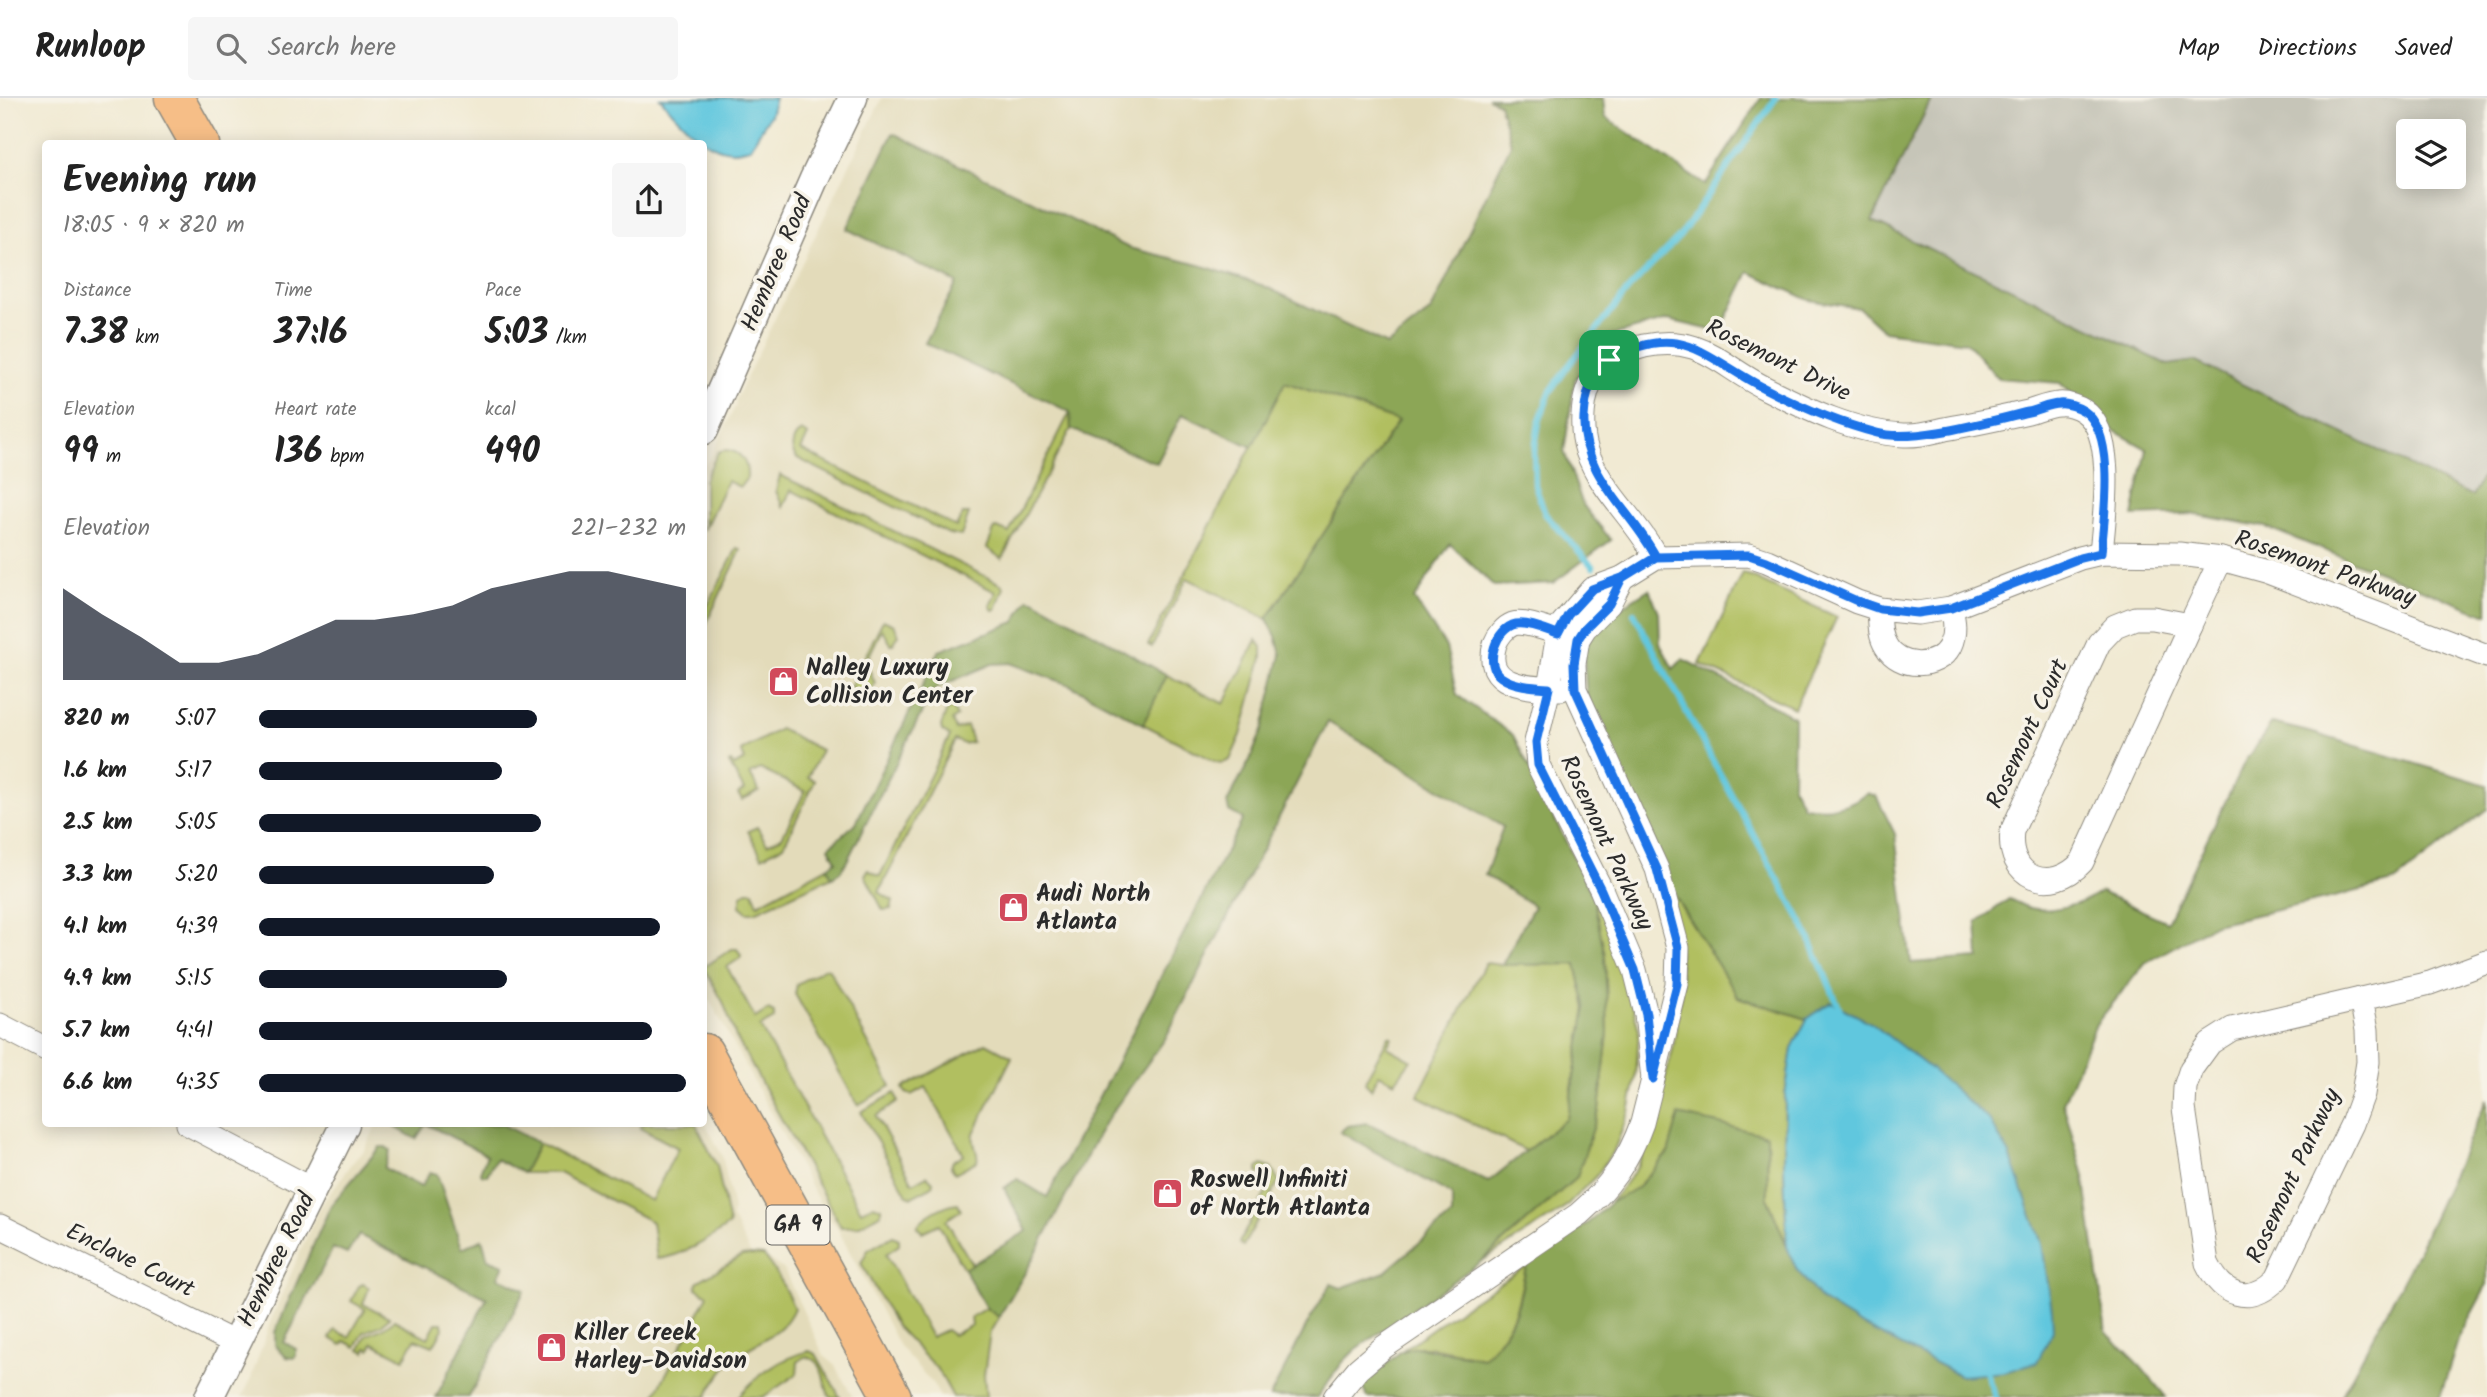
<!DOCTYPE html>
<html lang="en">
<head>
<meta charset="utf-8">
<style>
  body { margin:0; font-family:Kalam,sans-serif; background:#f6f6f6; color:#222; height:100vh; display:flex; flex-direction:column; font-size:26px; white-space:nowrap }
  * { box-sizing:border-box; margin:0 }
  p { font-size:23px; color:#767676 }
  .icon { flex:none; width:38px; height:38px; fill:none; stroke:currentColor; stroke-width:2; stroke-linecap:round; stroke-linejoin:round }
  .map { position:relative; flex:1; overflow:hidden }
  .side { position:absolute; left:42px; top:42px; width:665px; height:987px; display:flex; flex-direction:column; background:#fff; border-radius:7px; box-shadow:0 4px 18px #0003 }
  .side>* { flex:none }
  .buttons { position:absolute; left:2396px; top:21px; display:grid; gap:14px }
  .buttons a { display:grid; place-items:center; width:70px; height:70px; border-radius:7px; background:#fff; box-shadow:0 4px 18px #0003; font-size:35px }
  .pin { position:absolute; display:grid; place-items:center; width:60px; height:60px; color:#fff; margin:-30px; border-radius:14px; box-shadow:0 4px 10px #0006 }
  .round { display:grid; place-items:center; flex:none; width:74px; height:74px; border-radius:7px; background:#f6f6f6 }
  .overview { display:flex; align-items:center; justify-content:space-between; height:119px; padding:0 21px }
  h1 { font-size:38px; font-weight:700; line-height:52px }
  .stats { display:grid; grid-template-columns:repeat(3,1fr); gap:10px; height:119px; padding:7px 21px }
  .stats div { display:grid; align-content:center }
  .stats b { font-size:35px; font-weight:700 }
  .stats small { font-size:19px; font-weight:400 }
  .stats p { font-size:19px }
  .chart { height:196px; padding:14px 21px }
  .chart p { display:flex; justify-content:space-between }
  .chart svg { width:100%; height:126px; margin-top:7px; fill:#111827; opacity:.7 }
  ul { padding:0 21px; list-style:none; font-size:23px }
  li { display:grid; grid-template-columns:112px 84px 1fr; align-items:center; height:52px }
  li i { height:18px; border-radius:9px; background:#111827 }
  header { display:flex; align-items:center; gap:42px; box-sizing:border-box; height:98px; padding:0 35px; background:#fff; border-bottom:2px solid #e0e0e0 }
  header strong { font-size:33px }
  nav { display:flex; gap:38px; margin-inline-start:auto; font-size:24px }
  .search { width:490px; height:63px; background:#f6f6f6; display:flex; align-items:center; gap:18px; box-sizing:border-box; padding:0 24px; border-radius:7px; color:#767676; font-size:26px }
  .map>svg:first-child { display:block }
</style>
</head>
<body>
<header>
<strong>Runloop</strong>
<div class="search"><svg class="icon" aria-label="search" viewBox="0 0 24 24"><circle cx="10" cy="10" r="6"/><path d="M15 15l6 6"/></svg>Search here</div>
<nav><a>Map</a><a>Directions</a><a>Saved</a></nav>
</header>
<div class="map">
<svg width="2487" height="1299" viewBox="0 0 2487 1299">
  <rect width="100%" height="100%" fill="#f7f3e8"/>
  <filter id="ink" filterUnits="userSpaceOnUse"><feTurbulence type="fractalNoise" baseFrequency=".0143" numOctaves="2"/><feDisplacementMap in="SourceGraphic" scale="14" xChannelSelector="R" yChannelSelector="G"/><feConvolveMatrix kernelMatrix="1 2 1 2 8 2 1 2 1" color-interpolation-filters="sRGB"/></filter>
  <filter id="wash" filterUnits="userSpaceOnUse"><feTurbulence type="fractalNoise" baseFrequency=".00686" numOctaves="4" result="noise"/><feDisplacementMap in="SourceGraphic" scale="28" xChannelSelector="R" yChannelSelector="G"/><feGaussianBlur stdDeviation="1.57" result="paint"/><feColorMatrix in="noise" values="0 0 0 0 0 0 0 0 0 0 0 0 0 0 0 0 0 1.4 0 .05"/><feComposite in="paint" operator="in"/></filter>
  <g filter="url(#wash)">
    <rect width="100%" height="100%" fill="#f1ead3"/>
    <!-- built -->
    <g fill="#e3dbba">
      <path d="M882,0H1513L1565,225L1365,579L1506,663L1601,987L1339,1247L1305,1299H940L933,1286L899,1248L835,1126L828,1120L704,892V368L711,358L736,307V301Z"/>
      <path d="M704,1023L722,1057L733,1112L732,1120L751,1157L764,1158L784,1172L824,1258L834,1266L853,1299H242L250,1283L271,1222L319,1110L357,1059L363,1054L377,1026H704Z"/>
    </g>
    <!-- industrial -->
    <path fill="#c6c5b8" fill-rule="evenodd" d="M1796,0H2487V458L1736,106ZM2408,33H2454V79H2408Z"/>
    <!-- green -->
    <g fill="#b1bf61" stroke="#6e7546" stroke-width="2">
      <path d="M1285,284L1398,323L1267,521L1187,480L1152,549L1148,547Z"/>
      <path d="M1070,314L1071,331L1002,461L987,450L994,432L997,430L1009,435Z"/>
      <path d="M801,333L808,337L801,352L956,429L963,416H969L961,438L949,436L797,360C789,352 792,340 801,333Z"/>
      <path d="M724,352C741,352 748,364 747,380L740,389L727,383L704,432V382L718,354Z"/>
      <path d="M780,377L1001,486L1004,489L996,511L993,512L990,508L996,494L791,392L783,409L776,393Z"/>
      <path d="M737,450L741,452L704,530V515Z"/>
      <path d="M1743,475L1837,519L1794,610L1700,566Z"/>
      <path d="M883,522L894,527L899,537L893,546H891L882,531L866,564L875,585L868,598L850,589Z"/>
      <path d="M1257,542L1262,549V560L1241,637L1230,662L1223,665L1216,664L1143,626L1167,577L1224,606Z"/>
      <path d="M953,609L957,619L952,622L956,632L967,628L972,644L964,646L955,642L879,794L893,803L891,811L883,812L865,777L868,772L880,778L950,638L942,633L941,628L947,612Z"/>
      <path d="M780,631L821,652L808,679L815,683L784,747L762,759L748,733L757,729L767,746L782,739L805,693L760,671L750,676L759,693L742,702L738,696L744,692L729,665L731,664L734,668L745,662L741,653Z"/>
      <path d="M827,769L832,779L755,814H747L740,808L742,797L747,793H753L758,806Z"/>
      <path d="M1671,792L1738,899L1807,921L1792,950L1785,997L1784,1069L1787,1149L1768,1102L1767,1037L1668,1055L1637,1090L1610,1105L1636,1071L1649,1041L1673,951L1682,885Z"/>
      <path d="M1593,798L1616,843L1639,932L1636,980L1629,1014L1615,1050L1597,1077L1561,1113L1479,1165L1577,1079L1599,1012L1608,935L1605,858Z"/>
      <path d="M732,851H737L741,857L740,860L727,869L755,920L768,912L774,915V921L760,929L861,1113L874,1107L881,1110V1116L858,1128L841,1129L736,939L723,904L704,870L707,867Z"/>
      <path d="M1485,865L1502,867L1576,866L1586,910L1567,1020L1526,1053L1418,998Z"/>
      <path d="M825,870L829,871L891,988L858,1007L795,896L797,886Z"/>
      <path d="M1389,938L1392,939L1387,949L1411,962L1395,984L1379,976L1371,991L1365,985L1366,981Z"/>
      <path d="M986,945L1012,959L974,1035C971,1047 980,1055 977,1063L955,1075L951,1069L953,1063L964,1057L926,989L911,997L906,995L903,990Z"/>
      <path d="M895,995L898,1004L876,1018L913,1085L927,1078L933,1084L931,1089L912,1099L907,1097L861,1014Z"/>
      <path d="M642,1026H696L717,1068L729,1127C708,1142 683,1158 657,1161L652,1124L559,1075H523L539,1045L651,1103L678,1050L640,1030Z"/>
      <path d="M1262,1067L1271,1070L1279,1083L1243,1148L1239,1145L1272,1083L1258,1075V1070Z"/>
      <path d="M958,1105L961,1112L946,1122L972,1166L964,1171L939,1126L922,1134L917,1129C922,1118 946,1106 958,1105Z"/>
      <path d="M893,1138L899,1141V1147L886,1156L931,1239L946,1232L953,1237L972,1227L971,1219L986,1210L999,1219L990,1234L984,1277L986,1299H953L939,1273L895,1227L861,1165L868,1152Z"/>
      <path d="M751,1157L764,1158L780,1181L794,1210C784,1235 761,1241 740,1256C726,1266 714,1284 706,1299H654L708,1197L696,1190L697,1184L742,1158Z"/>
      <path d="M1526,1168C1518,1209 1514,1230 1483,1260L1431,1249H1416L1400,1254L1444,1222Z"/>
      <path d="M363,1186L369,1190L363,1206L389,1219L382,1227L364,1234L356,1249L345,1243L342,1247L330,1240L335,1232L349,1239L365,1211L351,1203L359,1188Z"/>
      <path d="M394,1222L428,1240L436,1225H442L443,1231L433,1248L415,1241L404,1261L373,1245L370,1252L367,1250L365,1254L360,1251L367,1237L384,1230Z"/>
      <path d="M809,1253L816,1256L840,1299H830C822,1285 825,1258 804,1259L798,1264L797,1276L763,1299H738C756,1278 781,1260 809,1253Z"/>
    </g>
    <!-- forest -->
    <g fill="#8ca657" stroke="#5c6841" stroke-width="2">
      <path d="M1488,0H1603L1605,19L1705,87L1761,0H1932L1872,123L2168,267L2194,263L2472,398L2487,371V517L2266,429L2191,416L2133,418L2147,351L2109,330L2060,285L1998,280L1966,244L1884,233L1859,210L1809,202L1749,174L1720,234L1668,222L1609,238L1575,282L1564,353L1583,407L1611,442L1553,485L1494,488L1450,446L1414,501L1446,549L1457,597L1513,637L1593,798L1605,858L1608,935L1599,1012L1577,1079L1479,1165L1355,1252L1343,1264L1317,1299H1270L1309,1223L1331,1186L1341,1190L1385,1174L1452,1117V1097L1340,1034L1347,1028L1368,1025L1488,1084L1567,1020L1586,910L1576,866L1502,867L1534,808L1485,777L1503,729L1328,624L1165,941L1105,1024L1029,1168L999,1219L986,1210L964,1171L1027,1133L1004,1090L1017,1081L1047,1099L1243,721L1229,713L1227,705L1250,662L1263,630L1281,557L1276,538L1267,521L1398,323L1285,284L1252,349L1182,316L1157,365L1071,331L1070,314L925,245L957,185L847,131L893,35L1129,150L1200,167L1264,188L1387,247L1431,213L1511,46L1499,5Z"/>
      <path d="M1649,491L1659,514L1660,545L1673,571L1683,561L1794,619L1793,688L1803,708C1827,712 1847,710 1867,695L1876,698L1895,736L1911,865L1979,860L1977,824L2009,801C2016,804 2023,808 2030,810C2051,815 2084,806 2101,794L2167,824L2245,663L2272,625L2313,635L2487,687V711L2396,783L2334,799L2215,826L2145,865L2096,926L2063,1005L2084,1078L2106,1234L2136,1263L2166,1299H1367L1363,1291L1364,1285L1400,1254L1416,1249L1483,1260C1515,1230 1519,1209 1526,1168L1588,1125L1610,1105L1637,1090L1668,1055L1679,1017L1767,1037L1768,1102L1797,1172L1822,1203L1861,1227L1961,1278L1931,971L1871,925L1831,904L1807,921L1738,899L1671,792L1587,603L1583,547L1604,520Z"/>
      <path d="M1028,501L1034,502L1167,577L1143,626L1070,587L1010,565L992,566L938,589L932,594L847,763L840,774L832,779L827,769L836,763L829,749L856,725L939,553L1015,524Z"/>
      <path d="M2487,1002V1187L2459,1239L2440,1299H2341L2411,1167Z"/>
      <path d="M396,1026H501L539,1045L523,1075L496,1061L487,1077H483L480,1074L487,1057L426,1026L416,1041L395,1029Z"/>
      <path d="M380,1049H386L390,1053L384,1070L421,1089L430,1074L437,1076L462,1150L482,1141L488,1161L504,1167L498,1179L525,1192L469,1299H436L487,1200L359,1137L347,1156L333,1150L284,1244L296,1251V1258L293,1260L286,1259L275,1247V1234L331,1107Z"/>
    </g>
    <!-- water -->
    <g fill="#61c7de" stroke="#467984" stroke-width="2">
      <path d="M660,0H775L770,17L750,50C745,51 739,53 733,53C703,52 678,20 660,0Z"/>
      <path d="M1831,904L1871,925L1931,971L1989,1022L2010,1057L2042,1146L2052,1212L2053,1233L2037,1264L2005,1274L1961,1278L1861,1227L1822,1203L1797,1172L1787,1149L1784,1069L1785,997L1792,950L1807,921Z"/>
    </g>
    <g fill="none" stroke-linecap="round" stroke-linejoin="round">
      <!-- stream -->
      <g stroke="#61c7de" stroke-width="6">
        <path d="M1593,469L1545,416L1535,387L1534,355L1539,324L1550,294L1569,267L1628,192L1680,138L1776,0"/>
        <path d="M1634,515L1703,645L1805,830L1841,914"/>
        <path d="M1985,1271L1995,1299"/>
      </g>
    </g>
  </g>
  <g filter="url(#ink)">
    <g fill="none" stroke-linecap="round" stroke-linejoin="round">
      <defs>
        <g id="minor">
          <path d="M1656,459C1637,422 1601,394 1587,353C1580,331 1581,295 1596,277C1609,260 1624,253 1644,248C1701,236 1719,267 1765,290C1807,311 1855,335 1904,337C1918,338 1932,334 1945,331C1973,326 2001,320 2028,314C2038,311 2049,306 2059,306C2067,305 2078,309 2084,313C2117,335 2104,420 2101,455"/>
          <path d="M1879,511C1880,524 1879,537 1886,548C1899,571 1937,572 1950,548C1956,535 1954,523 1951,510"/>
          <path d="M2135,520H2153L2190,527L2082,764C2051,798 2006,780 2012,733L2099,545L2115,528Z"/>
          <path d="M2190,527L2221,461"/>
          <path d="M1561,591C1531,590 1482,590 1495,546C1498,538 1505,529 1513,526C1527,522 1557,536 1571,539"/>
          <path d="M2361,901L2367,932L2368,964L2363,996L2352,1026L2277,1181C2249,1209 2222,1197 2207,1165L2184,1010L2185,989L2191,971L2210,945L2232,931Z"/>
          <path d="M2361,901L2430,885L2487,864"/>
          <path d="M0,927L46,951"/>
          <path d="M1653,981L1646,916L1635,872L1601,791L1538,667L1536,644L1549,590L1558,536L1562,526L1592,491L1622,480L1656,459L1749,457L1767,463L1857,504L1879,511L1917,515L1951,510L2080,460L2101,455L2179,456L2221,461L2268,474L2487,558"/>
          <path d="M188,1026L312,1091"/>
          <path d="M0,1128L237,1246"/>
          <path d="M1335,1299L1358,1271L1384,1249L1579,1116C1609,1090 1629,1062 1642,1025L1677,886L1678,850L1657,771L1575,591L1574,566L1578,541L1585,530L1609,506L1622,480"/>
        </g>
        <g id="tertiary">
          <path d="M704,332L814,81L853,0"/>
          <path d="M209,1299L345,1026"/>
        </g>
        <g id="trunk">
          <path d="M174,0L200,46"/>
          <path d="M704,955L892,1299"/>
        </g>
      </defs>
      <!-- minor casing -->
      <use href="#minor" stroke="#8e8a7f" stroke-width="25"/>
      <!-- tertiary casing -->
      <use href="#tertiary" stroke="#8e8a7f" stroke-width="31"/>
      <!-- trunk casing -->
      <use href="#trunk" stroke="#8e8a7f" stroke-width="41"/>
      <!-- minor -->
      <use href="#minor" stroke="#fff" stroke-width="23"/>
      <!-- tertiary -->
      <use href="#tertiary" stroke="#fff" stroke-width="28"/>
      <!-- trunk -->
      <use href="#trunk" stroke="#f6be87" stroke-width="38"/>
    </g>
  </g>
  <g fill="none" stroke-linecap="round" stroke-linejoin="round" filter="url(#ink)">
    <defs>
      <path id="route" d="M1609,262C1591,282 1586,291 1584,319C1581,377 1632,413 1656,459L1622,480L1592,491L1568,517L1558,536C1546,532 1529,524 1516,526C1496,530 1483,567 1501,579C1514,588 1533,589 1549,590L1536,644L1538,667L1601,792L1635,872L1646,916L1653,981L1677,886L1678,850L1657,771L1575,591L1574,566L1578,541L1585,530L1609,506L1622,480L1656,459L1749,457L1767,463L1857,503L1880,511L1917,515L1951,510L2080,460L2101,455C2104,420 2117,335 2084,313C2078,309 2066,305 2059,306C2049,306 2038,312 2028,314C1989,323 1915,345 1877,335C1838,325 1799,308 1764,290C1704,259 1681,221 1609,262"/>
    </defs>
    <!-- route casing -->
    <use href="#route" stroke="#fff" stroke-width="14"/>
    <!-- route -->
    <use href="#route" stroke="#1a73e8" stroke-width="9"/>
  </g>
  <!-- icons -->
  <defs>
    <symbol id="shop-square" viewBox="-11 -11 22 22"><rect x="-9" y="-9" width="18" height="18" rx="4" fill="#d1495b" stroke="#f7f3e8"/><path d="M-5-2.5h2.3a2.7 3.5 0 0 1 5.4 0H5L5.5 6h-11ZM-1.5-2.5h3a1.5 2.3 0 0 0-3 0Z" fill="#fff"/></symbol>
  </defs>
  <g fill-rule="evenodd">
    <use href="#shop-square" x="766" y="566" width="35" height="35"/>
    <use href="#shop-square" x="996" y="792" width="35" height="35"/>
    <use href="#shop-square" x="1150" y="1078" width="35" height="35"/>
    <use href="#shop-square" x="534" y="1232" width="35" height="35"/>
  </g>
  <g text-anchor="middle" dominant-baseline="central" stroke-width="7" stroke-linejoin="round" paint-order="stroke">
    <!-- shield labels -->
    <rect fill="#f7f3e8" stroke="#686764" stroke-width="2" x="766.5" y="1107.5" width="63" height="39" rx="5"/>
    <g font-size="23" font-weight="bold" fill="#2b2b2b">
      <text x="798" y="1127">GA 9</text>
    </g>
    <!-- street labels -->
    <g font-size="24" fill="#2b2b2b" stroke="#f7f3e8">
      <text transform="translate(777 165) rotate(-67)">Hembree Road</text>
      <text transform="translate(1778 263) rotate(26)">Rosemont Drive</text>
      <text transform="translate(2325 471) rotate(19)">Rosemont Parkway</text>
      <text transform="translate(2028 636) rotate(-65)">Rosemont Court</text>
      <text transform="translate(1606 745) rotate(65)">Rosemont Parkway</text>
      <text transform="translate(2294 1078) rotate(-65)">Rosemont Parkway</text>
      <text transform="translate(277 1162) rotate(-64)">Hembree Road</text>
      <text transform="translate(130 1163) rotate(26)">Enclave Court</text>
    </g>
    <!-- poi labels -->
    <g font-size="24" font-weight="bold" fill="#2b2b2b" stroke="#f7f3e8" text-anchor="start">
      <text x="806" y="570">Nalley Luxury<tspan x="806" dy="28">Collision Center</tspan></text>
      <text x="1036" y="796">Audi North<tspan x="1036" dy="28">Atlanta</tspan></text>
      <text x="1190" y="1082">Roswell Infiniti<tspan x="1190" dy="28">of North Atlanta</tspan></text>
      <text x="574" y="1235">Killer Creek<tspan x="574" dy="28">Harley-Davidson</tspan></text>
    </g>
  </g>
</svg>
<div class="buttons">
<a><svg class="icon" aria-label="layers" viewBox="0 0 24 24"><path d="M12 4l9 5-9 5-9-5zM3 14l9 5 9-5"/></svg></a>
</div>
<div class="pin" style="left:1609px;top:262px;background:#1e9e55"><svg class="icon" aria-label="arrive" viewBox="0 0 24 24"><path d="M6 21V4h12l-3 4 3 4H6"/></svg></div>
<section class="side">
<div class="overview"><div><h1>Evening run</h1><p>18:05 · 9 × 820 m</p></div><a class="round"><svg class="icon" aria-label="share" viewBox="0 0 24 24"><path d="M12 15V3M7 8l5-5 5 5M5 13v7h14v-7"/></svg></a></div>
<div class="stats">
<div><p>Distance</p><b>7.38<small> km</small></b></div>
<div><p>Time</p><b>37:16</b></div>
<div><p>Pace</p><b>5:03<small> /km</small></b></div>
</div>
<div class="stats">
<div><p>Elevation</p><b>99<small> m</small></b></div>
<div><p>Heart rate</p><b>136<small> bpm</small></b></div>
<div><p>kcal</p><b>490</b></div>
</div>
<div class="chart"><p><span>Elevation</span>221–232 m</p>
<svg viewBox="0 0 160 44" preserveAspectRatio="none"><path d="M0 44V12L10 21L20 29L30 38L40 38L50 35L60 29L70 23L80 23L90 21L100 18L110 12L120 9L130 6L140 6L150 9L160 12V44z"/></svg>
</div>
<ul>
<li><b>820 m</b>5:07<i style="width:65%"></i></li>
<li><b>1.6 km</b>5:17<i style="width:57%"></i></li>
<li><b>2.5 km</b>5:05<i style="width:66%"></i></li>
<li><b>3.3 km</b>5:20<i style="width:55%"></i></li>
<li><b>4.1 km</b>4:39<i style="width:94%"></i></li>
<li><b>4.9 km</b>5:15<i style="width:58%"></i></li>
<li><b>5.7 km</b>4:41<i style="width:92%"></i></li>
<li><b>6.6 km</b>4:35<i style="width:100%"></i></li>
</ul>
</section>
</div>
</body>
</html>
